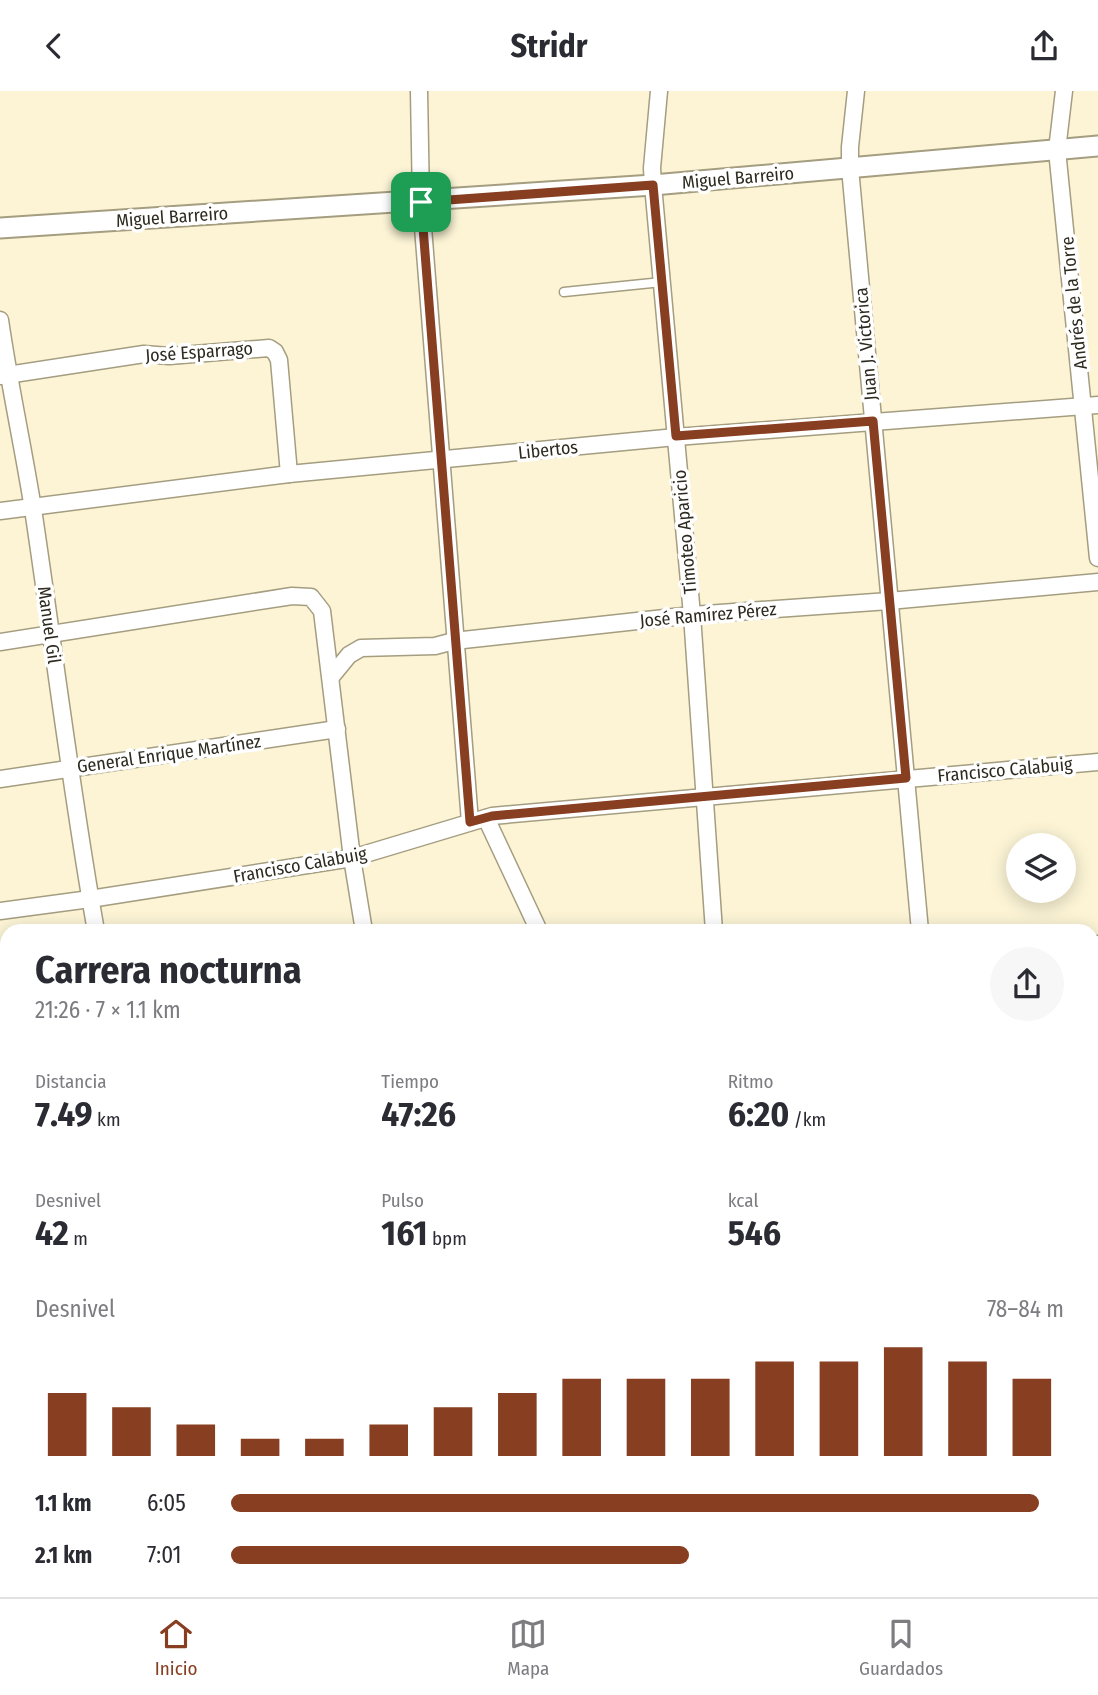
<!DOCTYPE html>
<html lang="es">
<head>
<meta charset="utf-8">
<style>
  body { margin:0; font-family:"Fira Sans Condensed",sans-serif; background:#f7f7f7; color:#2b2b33; height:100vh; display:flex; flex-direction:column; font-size:26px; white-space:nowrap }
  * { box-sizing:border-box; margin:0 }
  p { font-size:23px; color:#7c7c81 }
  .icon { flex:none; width:38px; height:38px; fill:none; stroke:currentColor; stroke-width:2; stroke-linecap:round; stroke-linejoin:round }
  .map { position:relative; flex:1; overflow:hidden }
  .panel { position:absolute; left:0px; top:833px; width:1099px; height:674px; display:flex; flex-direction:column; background:#fff; border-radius:21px 21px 0 0; box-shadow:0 4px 18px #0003 }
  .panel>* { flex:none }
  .buttons { position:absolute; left:1006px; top:742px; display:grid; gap:14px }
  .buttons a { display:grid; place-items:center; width:70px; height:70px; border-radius:50%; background:#fff; box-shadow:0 4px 18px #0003; font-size:35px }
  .pin { position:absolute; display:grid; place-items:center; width:60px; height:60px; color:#fff; margin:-30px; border-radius:14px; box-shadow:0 4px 10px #0006 }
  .round { display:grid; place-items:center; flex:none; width:74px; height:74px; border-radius:37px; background:#f7f7f7 }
  .headline { display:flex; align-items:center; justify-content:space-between; height:119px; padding:0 35px }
  h1 { font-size:38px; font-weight:700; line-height:52px }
  .figures { display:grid; grid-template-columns:repeat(3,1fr); gap:10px; height:119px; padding:7px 35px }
  .figures div { display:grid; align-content:center }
  .figures b { font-size:35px; font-weight:700 }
  .figures small { font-size:19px; font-weight:400 }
  .figures p { font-size:19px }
  .chart { height:196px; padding:14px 35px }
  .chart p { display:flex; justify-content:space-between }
  .chart svg { width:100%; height:126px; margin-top:7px; stroke:#873e21; stroke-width:6 }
  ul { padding:0 35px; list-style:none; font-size:23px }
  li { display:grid; grid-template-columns:112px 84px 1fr; align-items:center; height:52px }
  li i { height:18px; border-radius:9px; background:#873e21 }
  header { display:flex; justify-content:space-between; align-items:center; height:91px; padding:0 35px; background:#fff; font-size:32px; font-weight:700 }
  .dock { display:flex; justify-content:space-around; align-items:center; height:98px; border-top:2px solid #e1e1e2; background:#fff; font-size:19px; color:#7c7c81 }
  .dock a { display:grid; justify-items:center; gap:4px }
  .dock .current { color:#873e21 }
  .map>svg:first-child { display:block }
</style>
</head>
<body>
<header><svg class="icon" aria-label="back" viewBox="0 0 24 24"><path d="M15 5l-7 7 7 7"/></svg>Stridr<svg class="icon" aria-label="share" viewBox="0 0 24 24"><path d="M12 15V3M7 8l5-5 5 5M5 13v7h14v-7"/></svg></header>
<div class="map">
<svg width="1098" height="1506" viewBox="0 0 1098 1506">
  <rect width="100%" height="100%" fill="#fcf4d5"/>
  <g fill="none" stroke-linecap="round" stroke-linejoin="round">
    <defs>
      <path id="service" d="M564,201L662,191"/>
      <g id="minor">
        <path d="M419,0L421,111L470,731"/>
        <path d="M659,0L652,77L653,94L692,524L714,840"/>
        <path d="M856,0L850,56V77L920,840"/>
        <path d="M1064,0L1057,59L1098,467"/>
        <path d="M0,229C9,292 23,355 33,418C54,558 71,700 96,840"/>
        <path d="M0,285L144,263L169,265L269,257L275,261L279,269L289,383"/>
        <path d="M0,420L289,383L676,346L1098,314"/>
        <path d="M0,551L292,505L311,506L322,520L352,767L364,840"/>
        <path d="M331,586L349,564L361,557L435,555L454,550L692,524L889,510L1098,491"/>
        <path d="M0,688L337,638"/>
        <path d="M486,727L539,840"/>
        <path d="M0,820L90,808L352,767L492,725L1098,671"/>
        <path d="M1092,854L1098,853"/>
        <path d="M0,954L7,953"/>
        <path d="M1092,1036H1098"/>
        <path d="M0,1140L7,1137"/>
        <path d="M0,1226L7,1241"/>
        <path d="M0,1283L7,1279"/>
        <path d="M0,1431L7,1428"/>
        <path d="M132,1500L135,1506"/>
        <path d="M431,1500V1506"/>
        <path d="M897,1500V1506"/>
      </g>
      <g id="tertiary">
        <path d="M0,137L653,94L1098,55"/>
        <path d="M1092,1116L1098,1115"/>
        <path d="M229,1506L243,1500"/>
      </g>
    </defs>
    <!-- service casing -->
    <use href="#service" stroke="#a59d80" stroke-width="11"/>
    <!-- minor casing -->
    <use href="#minor" stroke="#a59d80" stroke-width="19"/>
    <!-- tertiary casing -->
    <use href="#tertiary" stroke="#a59d80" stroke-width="23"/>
    <!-- service -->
    <use href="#service" stroke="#fff" stroke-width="8"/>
    <!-- minor -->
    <use href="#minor" stroke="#fff" stroke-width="16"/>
    <!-- tertiary -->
    <use href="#tertiary" stroke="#fff" stroke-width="19"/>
  </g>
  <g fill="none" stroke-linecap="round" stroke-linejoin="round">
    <defs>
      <path id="route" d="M653,94L676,345L873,330L906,687L492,725L470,731L421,111Z"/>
    </defs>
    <!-- route casing -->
    <use href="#route" stroke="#fff" stroke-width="14"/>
    <!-- route -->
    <use href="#route" stroke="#873e21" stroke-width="9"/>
  </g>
  <g text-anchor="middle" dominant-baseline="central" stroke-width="7" stroke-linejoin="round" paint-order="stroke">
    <!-- street labels -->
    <g font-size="18" fill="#2d2a1f" stroke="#fff">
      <text transform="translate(738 87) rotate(-5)">Miguel Barreiro</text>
      <text transform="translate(172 126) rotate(-4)">Miguel Barreiro</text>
      <text transform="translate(1074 212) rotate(-96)">Andrés de la Torre</text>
      <text transform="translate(866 253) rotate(-95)">Juan J. Victorica</text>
      <text transform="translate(199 261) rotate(-4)">José Esparrago</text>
      <text transform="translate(548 359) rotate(-6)">Libertos</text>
      <text transform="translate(685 441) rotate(-95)">Timoteo Aparicio</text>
      <text transform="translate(708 524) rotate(-5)">José Ramírez Pérez</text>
      <text transform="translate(49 534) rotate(82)">Manuel Gil</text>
      <text transform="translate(169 663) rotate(-8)">General Enrique Martínez</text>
      <text transform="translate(1005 679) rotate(-5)">Francisco Calabuig</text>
      <text transform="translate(300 774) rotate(-10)">Francisco Calabuig</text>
    </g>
  </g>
</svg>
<div class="buttons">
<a><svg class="icon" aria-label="layers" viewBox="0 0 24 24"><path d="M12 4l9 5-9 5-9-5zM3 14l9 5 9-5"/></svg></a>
</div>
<div class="pin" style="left:421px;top:111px;background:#1e9e55"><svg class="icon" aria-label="arrive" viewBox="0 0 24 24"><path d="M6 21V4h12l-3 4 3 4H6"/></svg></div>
<section class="panel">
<div class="headline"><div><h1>Carrera nocturna</h1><p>21:26 · 7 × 1.1 km</p></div><a class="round"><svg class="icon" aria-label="share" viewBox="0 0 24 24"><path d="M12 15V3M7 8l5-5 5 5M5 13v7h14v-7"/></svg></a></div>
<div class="figures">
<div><p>Distancia</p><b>7.49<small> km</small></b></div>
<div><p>Tiempo</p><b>47:26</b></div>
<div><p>Ritmo</p><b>6:20<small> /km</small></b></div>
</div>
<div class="figures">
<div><p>Desnivel</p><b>42<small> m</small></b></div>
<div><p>Pulso</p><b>161<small> bpm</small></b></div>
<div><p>kcal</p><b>546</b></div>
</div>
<div class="chart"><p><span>Desnivel</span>78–84 m</p>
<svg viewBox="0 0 160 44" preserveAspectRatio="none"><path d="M5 44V22M15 44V27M25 44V33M35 44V38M45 44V38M55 44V33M65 44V27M75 44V22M85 44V17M95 44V17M105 44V17M115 44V11M125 44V11M135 44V6M145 44V11M155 44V17"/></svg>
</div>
<ul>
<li><b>1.1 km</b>6:05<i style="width:97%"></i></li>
<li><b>2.1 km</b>7:01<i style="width:55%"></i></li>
</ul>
</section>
</div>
<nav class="dock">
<a class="current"><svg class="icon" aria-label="home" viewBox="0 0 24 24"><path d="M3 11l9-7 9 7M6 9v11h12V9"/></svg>Inicio</a>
<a><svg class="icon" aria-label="map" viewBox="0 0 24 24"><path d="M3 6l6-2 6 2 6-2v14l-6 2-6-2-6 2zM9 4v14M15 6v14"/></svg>Mapa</a>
<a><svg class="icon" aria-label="saved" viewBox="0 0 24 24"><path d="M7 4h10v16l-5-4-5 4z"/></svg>Guardados</a>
</nav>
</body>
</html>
